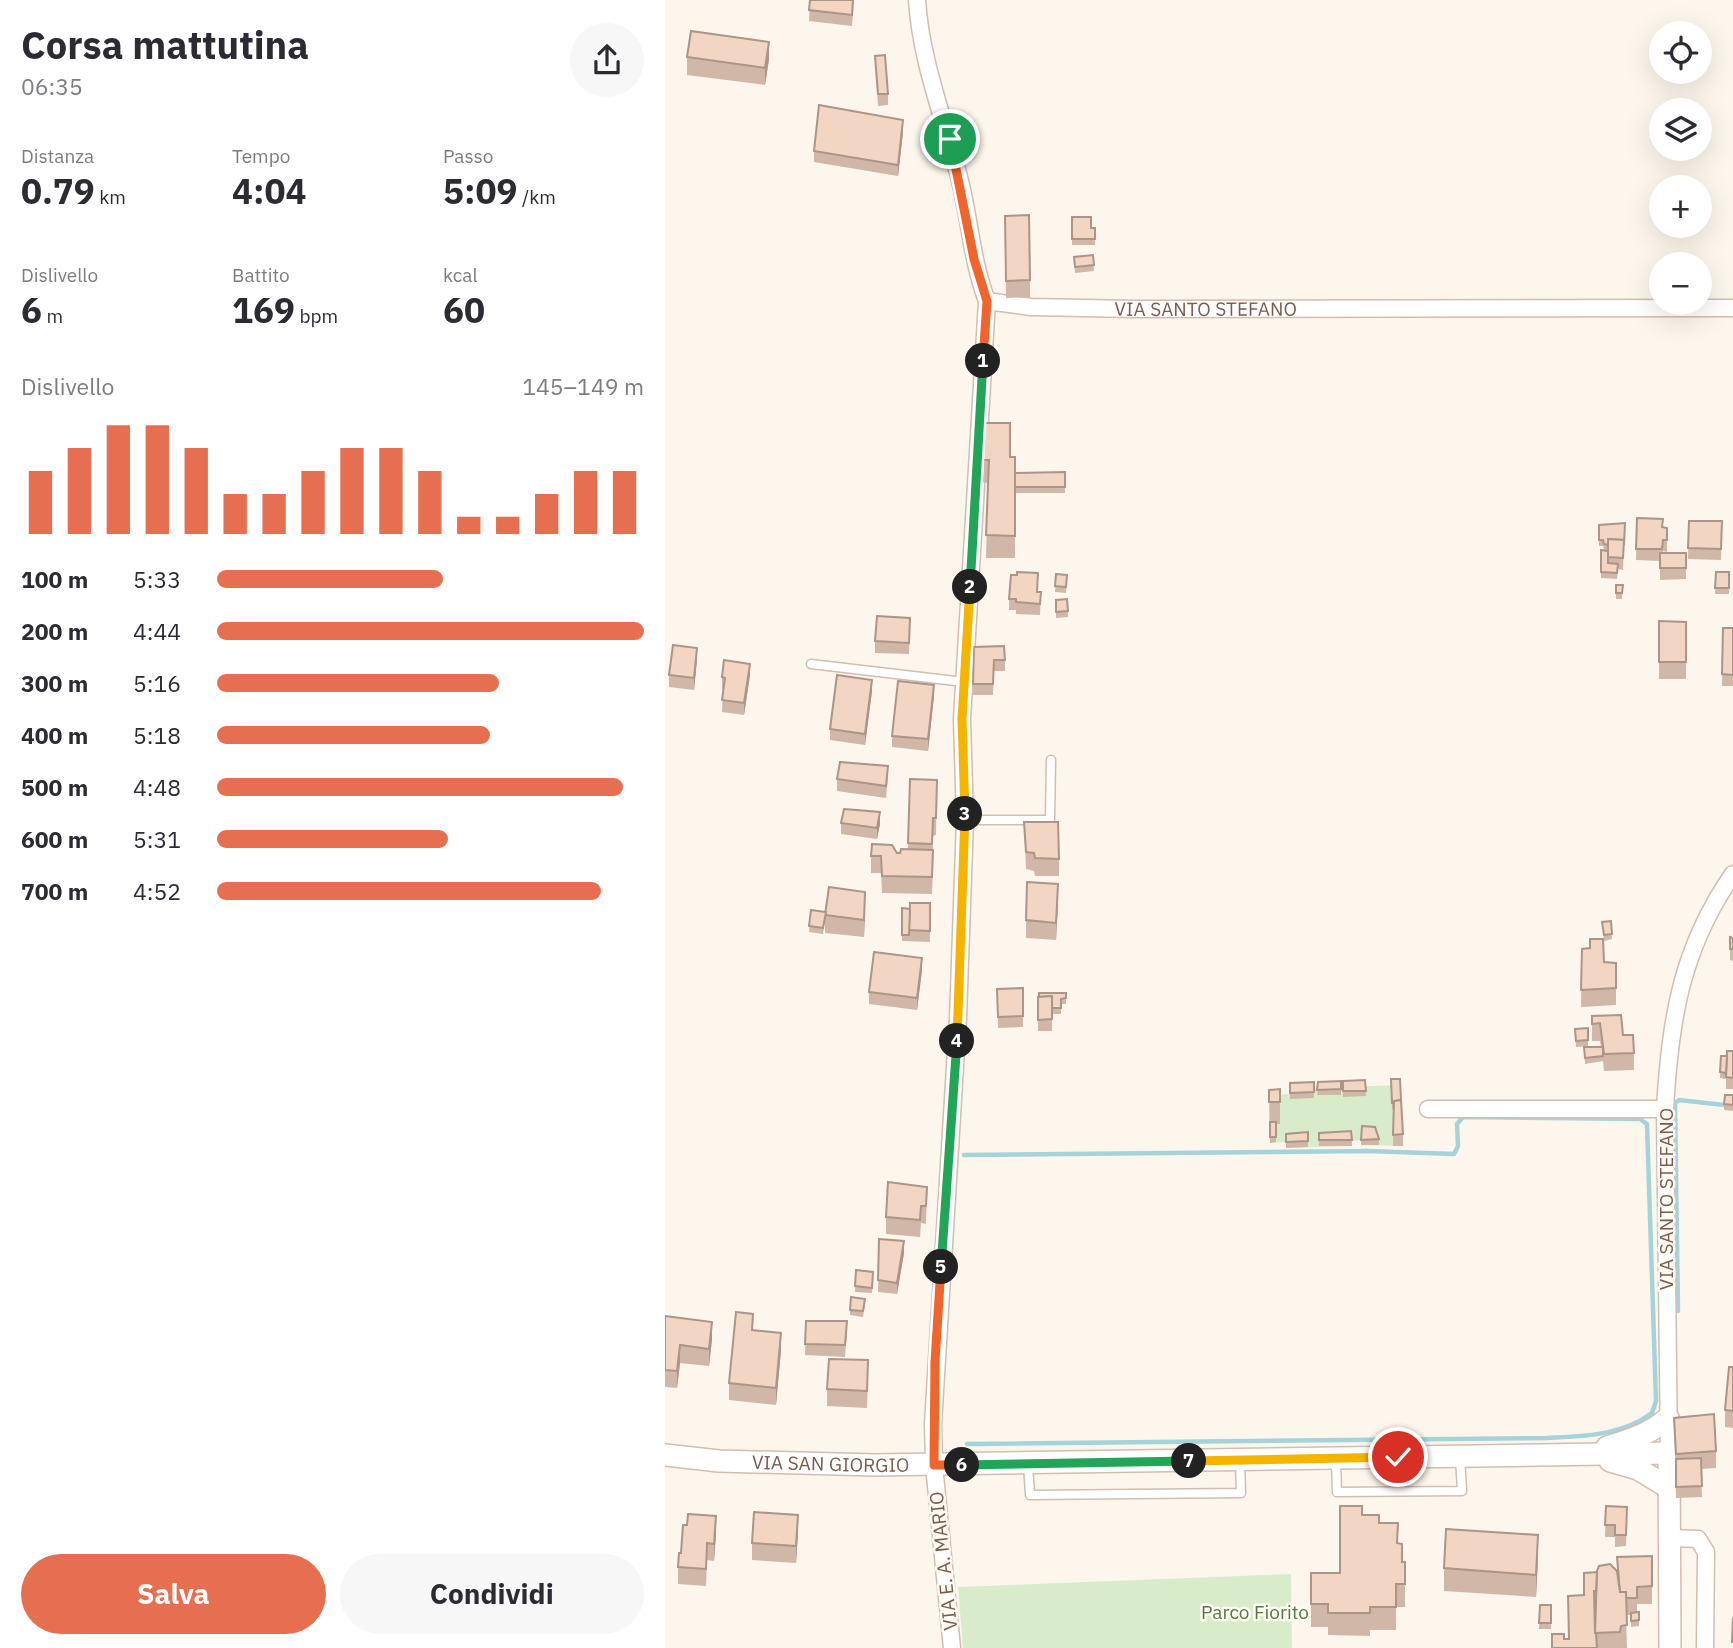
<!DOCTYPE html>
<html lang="it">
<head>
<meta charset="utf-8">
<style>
  body { margin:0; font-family:"IBM Plex Sans",sans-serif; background:#f7f7f7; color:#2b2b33; height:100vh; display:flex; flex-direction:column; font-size:26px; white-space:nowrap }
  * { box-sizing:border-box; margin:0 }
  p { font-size:23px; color:#7c7c81 }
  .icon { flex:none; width:38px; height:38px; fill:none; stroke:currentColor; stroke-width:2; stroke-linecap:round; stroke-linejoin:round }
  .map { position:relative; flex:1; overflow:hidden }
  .panel { display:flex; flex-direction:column; background:#fff; width:665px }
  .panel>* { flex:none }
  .fabs { position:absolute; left:984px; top:21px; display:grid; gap:14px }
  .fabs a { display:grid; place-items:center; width:63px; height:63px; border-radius:50%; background:#fff; box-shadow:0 7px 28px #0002; font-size:35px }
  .pin { position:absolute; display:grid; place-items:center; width:60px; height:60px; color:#fff; margin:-30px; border:4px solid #fff; border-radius:50%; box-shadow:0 2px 7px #0007 }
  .km { position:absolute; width:35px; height:35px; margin:-18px; border-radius:50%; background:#222; color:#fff; font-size:19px; line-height:35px; text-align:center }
  .round { display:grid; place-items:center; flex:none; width:74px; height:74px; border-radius:37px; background:#f7f7f7 }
  .headline { display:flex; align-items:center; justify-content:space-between; height:119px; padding:0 21px }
  h1 { font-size:38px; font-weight:800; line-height:52px }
  .stats { display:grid; grid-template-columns:repeat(3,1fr); gap:10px; height:119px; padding:7px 21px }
  .stats div { display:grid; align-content:center }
  .stats b { font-size:35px; font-weight:800 }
  .stats small { font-size:19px; font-weight:400 }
  .stats p { font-size:19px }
  .chart { height:196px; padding:14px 21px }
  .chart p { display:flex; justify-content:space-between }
  .chart svg { width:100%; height:126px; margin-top:7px; stroke:#e76f51; stroke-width:6 }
  .cta { display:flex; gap:14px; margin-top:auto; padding:14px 21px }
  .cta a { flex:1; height:80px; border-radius:42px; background:#e76f51; color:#fff; font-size:28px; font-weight:800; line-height:80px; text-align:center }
  .cta a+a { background:#f7f7f7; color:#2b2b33 }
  ul { padding:0 21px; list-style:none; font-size:23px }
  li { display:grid; grid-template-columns:112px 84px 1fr; align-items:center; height:52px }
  li i { height:18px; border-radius:9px; background:#e76f51 }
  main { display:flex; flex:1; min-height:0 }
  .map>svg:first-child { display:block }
</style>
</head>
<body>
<main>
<section class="panel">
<div class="headline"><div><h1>Corsa mattutina</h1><p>06:35</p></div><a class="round"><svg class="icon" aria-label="share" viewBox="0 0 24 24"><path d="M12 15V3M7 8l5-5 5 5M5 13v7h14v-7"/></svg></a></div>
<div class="stats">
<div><p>Distanza</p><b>0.79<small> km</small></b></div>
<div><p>Tempo</p><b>4:04</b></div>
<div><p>Passo</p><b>5:09<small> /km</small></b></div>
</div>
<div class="stats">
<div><p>Dislivello</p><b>6<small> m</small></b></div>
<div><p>Battito</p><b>169<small> bpm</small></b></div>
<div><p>kcal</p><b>60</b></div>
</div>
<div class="chart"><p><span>Dislivello</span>145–149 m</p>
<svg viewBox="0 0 160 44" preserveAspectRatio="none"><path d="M5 44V22M15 44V14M25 44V6M35 44V6M45 44V14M55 44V30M65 44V30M75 44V22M85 44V14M95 44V14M105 44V22M115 44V38M125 44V38M135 44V30M145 44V22M155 44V22"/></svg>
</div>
<ul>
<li><b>100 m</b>5:33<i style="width:53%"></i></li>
<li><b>200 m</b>4:44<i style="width:100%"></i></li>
<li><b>300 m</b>5:16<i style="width:66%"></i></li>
<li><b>400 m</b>5:18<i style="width:64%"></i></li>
<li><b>500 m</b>4:48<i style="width:95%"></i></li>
<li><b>600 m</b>5:31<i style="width:54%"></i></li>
<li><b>700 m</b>4:52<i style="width:90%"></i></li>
</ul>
<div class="cta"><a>Salva</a><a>Condividi</a></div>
</section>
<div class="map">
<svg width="1068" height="1648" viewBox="0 0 1068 1648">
  <rect width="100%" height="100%" fill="#fdf6ec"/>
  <!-- green -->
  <g fill="#d8ecc9">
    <path d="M735,1085L738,1146L696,1145V1140L687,1141V1146L621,1148V1142L605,1143L604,1095L625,1094V1089Z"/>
    <path d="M626,1574L627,1648H298L293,1587Z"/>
  </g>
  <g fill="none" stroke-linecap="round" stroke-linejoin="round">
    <!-- stream -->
    <g stroke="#a5d3da" stroke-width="4.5">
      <path d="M299,1155L702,1151L789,1154L793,1146L792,1124L798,1117L975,1119L982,1124L991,1401L987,1413C956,1436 919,1436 882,1438L302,1444"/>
      <path d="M1013,1311L1010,1103L1014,1100L1068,1106"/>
    </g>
    <defs>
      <g id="service">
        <path d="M146,664L299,682"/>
        <path d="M300,820H385L386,760"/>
        <path d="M671,1461L672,1492L797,1491L795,1457"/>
        <path d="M363,1464L365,1495L576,1493L575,1462"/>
      </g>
      <g id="minor">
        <path d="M252,0C256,63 280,120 295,181C305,221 307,262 322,301L297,719L300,820L293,1018L268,1424L269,1465L287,1648"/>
        <path id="s1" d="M322,301L366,307L471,309L1068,308"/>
        <path d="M763,1109H1000"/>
        <path d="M1004,1453L1000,1109C1005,1020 1016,949 1068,874"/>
        <path d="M1007,1538L1033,1539L1041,1552L1040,1648"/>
      </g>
      <g id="tertiary">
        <path d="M942,1447C964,1440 986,1434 1003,1418"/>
        <path id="s2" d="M0,1455L54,1461L210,1465L1004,1453L1005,1648"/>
        <path d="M945,1461L973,1469L1006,1489"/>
      </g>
    </defs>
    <!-- service casing -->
    <use href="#service" stroke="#d1beb0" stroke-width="11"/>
    <!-- minor casing -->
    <use href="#minor" stroke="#d1beb0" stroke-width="19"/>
    <!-- tertiary casing -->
    <use href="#tertiary" stroke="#d1beb0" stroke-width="24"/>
    <!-- service -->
    <use href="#service" stroke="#fff" stroke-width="8"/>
    <!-- minor -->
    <use href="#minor" stroke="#fff" stroke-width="16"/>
    <!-- tertiary -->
    <use href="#tertiary" stroke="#fff" stroke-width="21"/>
  </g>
  <!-- wall -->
  <g fill="#d1b7a8">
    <path d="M145,0H189L187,26L144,21Z"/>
    <path d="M210,56L223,94V105L213,106Z"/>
    <path d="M22,57L104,59L100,85L22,75Z"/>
    <path d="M238,132L233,176L149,162V151Z"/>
    <path d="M340,216L365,280V297L341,298Z"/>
    <path d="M407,217L426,228H430V245H407Z"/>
    <path d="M428,255L429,271L410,273L409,257Z"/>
    <path d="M317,423L345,457L350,473L400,472V493H350V558H321L323,483L316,482Z"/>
    <path d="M972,518L1002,528V552L998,551V553H1021V579L995,580V561L971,560Z"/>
    <path d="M1024,521L1057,532L1056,560L1023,559Z"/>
    <path d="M960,523L958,570L953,569L952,579L936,578V550H943H939L938,546H934V525Z"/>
    <path d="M1051,572H1064V594H1050Z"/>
    <path d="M391,574L402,575L401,593L390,592Z"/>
    <path d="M951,585H958L957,599H951Z"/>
    <path d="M372,592H376L375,615L351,614V610H344V599Z"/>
    <path d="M402,599L403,617L391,618V600Z"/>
    <path d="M994,621L1021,622V679H994Z"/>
    <path d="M1058,628H1068V686H1057Z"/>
    <path d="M245,629L244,654L210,653V641Z"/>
    <path d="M309,647L340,660V671H329L328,695H308Z"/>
    <path d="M32,659L29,690L4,687V675Z"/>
    <path d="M85,675L79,715L57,712L58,689H57V677Z"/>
    <path d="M207,691L200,745L165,740V729Z"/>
    <path d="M269,696L263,751L227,747V736Z"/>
    <path d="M223,777L221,798L172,791V779Z"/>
    <path d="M245,779L272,780L271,835L268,836V867L267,894L217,893L216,873H206V856L235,853L243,849Z"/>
    <path d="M359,822L394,859V876H370L369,871L361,869Z"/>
    <path d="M176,823L215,824L212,839L176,834Z"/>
    <path d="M393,901L391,940L361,938V920Z"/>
    <path d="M265,903V942L237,941V908L245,909Z"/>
    <path d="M200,909L199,937L160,933V919L158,934L144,932L146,910L161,912Z"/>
    <path d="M946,921L947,939L939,941L937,922Z"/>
    <path d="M1065,937L1068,938V961L1065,960Z"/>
    <path d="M917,949L939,962L951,963V1005L916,1007Z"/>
    <path d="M257,970L252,1010L204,1004V992Z"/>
    <path d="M358,988V1027L333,1028L332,989Z"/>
    <path d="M401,993V1004H396V1014H387V1031H373V997Z"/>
    <path d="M927,1016L958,1035L969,1053V1070L939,1071L938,1061L920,1064L919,1047H936L935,1041H927Z"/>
    <path d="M923,1028V1046L911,1047L910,1029Z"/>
    <path d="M1068,1051V1089H1061V1079L1055,1078L1056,1056H1062Z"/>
    <path d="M726,1079L738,1134V1146H728L729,1109H727Z"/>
    <path d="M700,1080L701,1096L678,1097V1081Z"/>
    <path d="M676,1081V1095H652L653,1082Z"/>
    <path d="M649,1082V1098L625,1099V1083Z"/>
    <path d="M604,1089H615V1124H611V1142L605,1143Z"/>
    <path d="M1068,1095V1111L1059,1110V1104Z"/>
    <path d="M697,1126L714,1139V1145H696Z"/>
    <path d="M686,1131L687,1146H654V1133Z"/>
    <path d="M643,1132V1147L621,1148V1134Z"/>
    <path d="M262,1187L261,1224L256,1223L255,1237L221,1234V1217Z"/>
    <path d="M214,1239L239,1253L232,1294L213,1292Z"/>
    <path d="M191,1270L208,1272L207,1293L190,1292Z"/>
    <path d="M200,1305L198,1317L185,1315V1310Z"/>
    <path d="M0,1316L47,1339L44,1366L15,1363L12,1388L0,1387Z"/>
    <path d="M141,1321L182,1333L180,1357L140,1355Z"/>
    <path d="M88,1330L116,1350L111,1405L64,1400V1383Z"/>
    <path d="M1068,1367V1428L1060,1427V1410Z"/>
    <path d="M203,1377L202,1408L162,1406V1389Z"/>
    <path d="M1009,1418L1051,1451V1468L1036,1469L1037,1497L1011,1498Z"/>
    <path d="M941,1506L962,1507L961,1546L950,1547V1537H940Z"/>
    <path d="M697,1515L714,1523L732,1543L737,1562H740V1607H731V1630H705V1636L663,1635V1627H646V1573H675Z"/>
    <path d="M133,1532L131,1563L87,1560V1543Z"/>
    <path d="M51,1533L49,1561L42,1560L41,1586L13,1584V1567L16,1553Z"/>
    <path d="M987,1556V1604H972V1612H974V1626L966,1627V1615H961L962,1648H887L899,1639H904L903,1596L919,1595L952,1571V1557Z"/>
    <path d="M873,1558L871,1597L779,1591V1568Z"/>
    <path d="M875,1605H886V1629H874Z"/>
  </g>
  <!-- shaded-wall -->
  <g fill="#aa9588">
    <path d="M104,42V59L100,85V68Z"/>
    <path d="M238,120V132L233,176V165Z"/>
    <path d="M32,648V659L29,690V678Z"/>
    <path d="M85,664V675L79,715V703Z"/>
    <path d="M207,680V691L200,745V734Z"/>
    <path d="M269,685V696L263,751V739Z"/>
    <path d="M215,812V824L212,839V828Z"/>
    <path d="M393,884V901L391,940V923Z"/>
    <path d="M200,892V909L199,937V920Z"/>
    <path d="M257,958V970L252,1010V998Z"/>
    <path d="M239,1241V1253L232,1294V1283Z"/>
    <path d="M47,1322V1339L44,1366V1349Z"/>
    <path d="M116,1333V1350L111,1405V1388Z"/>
    <path d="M15,1345V1363L12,1388V1371Z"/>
    <path d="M133,1515V1532L131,1563V1546Z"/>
    <path d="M51,1516V1533L49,1561V1544Z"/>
    <path d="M873,1535V1558L871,1597V1575Z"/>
  </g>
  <!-- building -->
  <g fill="#f3d5c3" stroke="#aa9588" stroke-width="2">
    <path d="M145,0H188L187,15L144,10Z"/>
    <path d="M26,31L104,42L100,68L22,57Z"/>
    <path d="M220,55L223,94H213L210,56Z"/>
    <path d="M154,105L238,120L233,165L149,151Z"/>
    <path d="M364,215L365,280L341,281L340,216Z"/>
    <path d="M407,217H426V228H430V239H407Z"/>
    <path d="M428,255L429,265L410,267L409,257Z"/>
    <path d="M317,423H345V457H350V536L321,535L324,460H316Z"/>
    <path d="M400,472V487H350V473Z"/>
    <path d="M972,518L998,519L997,527L1002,528V540H998L997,549H971Z"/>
    <path d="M1024,521H1057L1056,549L1023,548Z"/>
    <path d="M960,523L959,545V540L943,539V545L939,544L938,540H934V525Z"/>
    <path d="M943,539L959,540L958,558L943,557Z"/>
    <path d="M936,550L943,551V563L953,564L952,573L936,572Z"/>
    <rect x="995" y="553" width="26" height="15"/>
    <path d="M352,572L373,573L372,592H376L375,604L351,602V599H344L346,575H352Z"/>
    <path d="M1051,572H1064V588H1050Z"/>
    <path d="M391,574L402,575L401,587L390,586Z"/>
    <path d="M951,585H958L957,593H951Z"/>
    <path d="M402,599L403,611L391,612V600Z"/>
    <path d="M212,616L245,618L244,643L210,641Z"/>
    <path d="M994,621L1021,622V662H994Z"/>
    <path d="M1058,628H1068V675L1057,674Z"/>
    <path d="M8,645L32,648L29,678L4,675Z"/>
    <path d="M339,646L340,660H329L328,684H308L309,647Z"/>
    <path d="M59,660L85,664L79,703L57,700L60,678L57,677Z"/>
    <path d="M172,675L207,680L200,734L165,729Z"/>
    <path d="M233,681L269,685L263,739L227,736Z"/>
    <path d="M175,762L223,766L221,786L172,779Z"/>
    <path d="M245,779L272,780L271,818H268L267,844L243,843Z"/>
    <path d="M179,809L215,812L212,828L176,823Z"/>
    <path d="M359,822H393L394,859L370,858L369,853L361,852Z"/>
    <path d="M207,844L227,845L232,853H235L236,849L268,850L267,877L217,876L216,856H206Z"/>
    <path d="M362,882L393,884L391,923L361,920Z"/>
    <path d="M164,887L200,892L199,920L160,915Z"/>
    <path d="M245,903H265V931L244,930Z"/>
    <path d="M237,908L245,909L244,935H237Z"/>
    <path d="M146,910L161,912L158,928L144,926Z"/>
    <path d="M946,921L947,934L939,935L937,922Z"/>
    <path d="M1065,937L1068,938V949H1065Z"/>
    <path d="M925,939H938L939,962L951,963V988L916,990L917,949L925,948Z"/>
    <path d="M209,952L257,958L252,998L204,992Z"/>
    <path d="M358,988V1016L333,1017L332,989Z"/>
    <path d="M374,993H401V998L396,999V1008H387V996L374,997Z"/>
    <path d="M387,996V1019L373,1020V997Z"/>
    <path d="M956,1015L958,1035H968L969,1053L939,1054L935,1023L927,1024V1016Z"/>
    <path d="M923,1028V1040L911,1041L910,1029Z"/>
    <path d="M919,1047H938V1056L920,1058Z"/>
    <path d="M1062,1051H1068V1078L1061,1077Z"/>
    <path d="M1056,1056H1062L1061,1073L1055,1072Z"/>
    <path d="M726,1079H735L736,1100L729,1101V1103H727Z"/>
    <path d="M700,1080L701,1091H678V1081Z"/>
    <path d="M676,1081V1089L652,1090L653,1082Z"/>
    <path d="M649,1082V1092L625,1093V1083Z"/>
    <path d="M615,1089V1102H604V1090Z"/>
    <path d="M1060,1095H1068V1105L1059,1104Z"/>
    <path d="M736,1100L738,1134L728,1135L729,1101Z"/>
    <rect x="605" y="1122" width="6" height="15"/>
    <path d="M697,1126L710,1127L714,1139L696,1140Z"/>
    <path d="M686,1131L687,1140H654V1133Z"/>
    <path d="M643,1132V1141L621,1142V1134Z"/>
    <path d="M223,1182L262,1187L261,1206H256L255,1220L221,1217Z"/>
    <path d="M214,1239L239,1241L232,1283L213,1280Z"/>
    <path d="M191,1270L208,1272L207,1288L190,1286Z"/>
    <path d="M186,1297L200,1299L198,1311L185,1310Z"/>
    <path d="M71,1312L88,1314L87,1330L116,1333L111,1388L64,1383Z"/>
    <path d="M0,1316L47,1322L44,1349L15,1345L12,1371L0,1370Z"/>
    <path d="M141,1321H182L180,1345L140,1344Z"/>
    <path d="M164,1359L203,1360L202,1391L162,1389Z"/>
    <path d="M1064,1367H1068V1411L1060,1410Z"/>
    <path d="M1049,1414L1051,1451L1011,1454L1009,1418Z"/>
    <path d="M1036,1458L1037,1486L1011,1487V1459Z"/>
    <path d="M675,1506H697V1515H714V1523H733L732,1543L737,1544V1562H740V1584H731V1607H705V1613H663V1604H646V1573H675Z"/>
    <path d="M941,1506L962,1507L961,1535H950V1525H940Z"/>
    <path d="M89,1512L133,1515L131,1546L87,1543Z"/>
    <path d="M23,1514L51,1516L49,1544L42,1543L41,1569L13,1567L14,1553H16L18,1525H22Z"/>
    <path d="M781,1529L873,1535L871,1575L779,1568Z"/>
    <path d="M987,1556V1586L972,1587V1598H961V1592H955L952,1557Z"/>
    <path d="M945,1564L952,1571L955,1592H961L962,1625L956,1626L955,1632L930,1633L932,1571L934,1566Z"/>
    <path d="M932,1572L931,1591H929L930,1633H931L932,1648H887V1634H899V1639H904L903,1596L919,1595V1573Z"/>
    <path d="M875,1605H886V1623H874Z"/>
    <path d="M974,1612V1620L966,1621V1613Z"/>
    <path d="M1068,1617V1642H1067Z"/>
  </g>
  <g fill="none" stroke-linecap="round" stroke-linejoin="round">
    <defs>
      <path id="split-1" d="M285,139L309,259L322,301L318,361"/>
      <path id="split-2" d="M305,587L318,361"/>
      <path id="split-3" d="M300,814L297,719L305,587"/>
      <path id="split-4" d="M292,1041L300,814"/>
      <path id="split-5" d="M276,1267L292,1041"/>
      <path id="split-6" d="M276,1267L270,1362L269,1465H297"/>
      <path id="split-7" d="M297,1465L524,1461"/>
      <path id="split-8" d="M524,1461L733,1457"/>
    </defs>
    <!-- split-1 casing -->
    <use href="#split-1" stroke="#fff" stroke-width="14"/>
    <!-- split-2 casing -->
    <use href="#split-2" stroke="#fff" stroke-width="14"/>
    <!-- split-3 casing -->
    <use href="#split-3" stroke="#fff" stroke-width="14"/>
    <!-- split-4 casing -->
    <use href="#split-4" stroke="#fff" stroke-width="14"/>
    <!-- split-5 casing -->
    <use href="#split-5" stroke="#fff" stroke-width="14"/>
    <!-- split-6 casing -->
    <use href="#split-6" stroke="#fff" stroke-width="14"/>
    <!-- split-7 casing -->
    <use href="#split-7" stroke="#fff" stroke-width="14"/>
    <!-- split-8 casing -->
    <use href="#split-8" stroke="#fff" stroke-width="14"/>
    <!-- split-1 -->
    <use href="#split-1" stroke="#f0652b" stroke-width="9"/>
    <!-- split-2 -->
    <use href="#split-2" stroke="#22a559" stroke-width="9"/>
    <!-- split-3 -->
    <use href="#split-3" stroke="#f5b400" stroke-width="9"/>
    <!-- split-4 -->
    <use href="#split-4" stroke="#f5b400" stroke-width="9"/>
    <!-- split-5 -->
    <use href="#split-5" stroke="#22a559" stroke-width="9"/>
    <!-- split-6 -->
    <use href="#split-6" stroke="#f0652b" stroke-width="9"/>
    <!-- split-7 -->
    <use href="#split-7" stroke="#22a559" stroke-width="9"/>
    <!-- split-8 -->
    <use href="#split-8" stroke="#f5b400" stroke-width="9"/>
  </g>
  <g text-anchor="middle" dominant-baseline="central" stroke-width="5" stroke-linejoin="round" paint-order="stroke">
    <!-- street labels -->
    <g font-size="19" fill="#7a5c4d" stroke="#fffaf3">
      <text stroke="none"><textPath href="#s1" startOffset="219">VIA SANTO STEFANO</textPath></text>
      <text transform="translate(1001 1199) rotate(-90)">VIA SANTO STEFANO</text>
      <text stroke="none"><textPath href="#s2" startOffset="166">VIA SAN GIORGIO</textPath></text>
      <text transform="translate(278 1561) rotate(-96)">VIA E. A. MARIO</text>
    </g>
    <!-- park labels -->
    <g font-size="19" fill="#537a41" stroke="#fffaf3">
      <text x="590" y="1612">Parco Fiorito</text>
    </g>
  </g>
</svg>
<div class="fabs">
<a><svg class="icon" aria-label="locate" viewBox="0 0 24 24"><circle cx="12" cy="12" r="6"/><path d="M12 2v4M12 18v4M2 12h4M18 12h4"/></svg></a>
<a><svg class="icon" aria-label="layers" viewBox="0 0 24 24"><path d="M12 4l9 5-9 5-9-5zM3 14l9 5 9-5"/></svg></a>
<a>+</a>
<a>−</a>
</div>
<div class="pin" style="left:285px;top:139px;background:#1e9e55"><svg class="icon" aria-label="arrive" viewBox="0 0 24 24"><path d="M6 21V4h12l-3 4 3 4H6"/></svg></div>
<div class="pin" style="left:733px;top:1457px;background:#d93025"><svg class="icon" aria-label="check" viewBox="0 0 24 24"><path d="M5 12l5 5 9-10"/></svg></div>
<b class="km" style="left:318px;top:361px">1</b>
<b class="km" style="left:305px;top:587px">2</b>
<b class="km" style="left:300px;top:814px">3</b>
<b class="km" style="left:292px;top:1041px">4</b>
<b class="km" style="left:276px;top:1267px">5</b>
<b class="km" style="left:297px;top:1465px">6</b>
<b class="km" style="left:524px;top:1461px">7</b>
</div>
</main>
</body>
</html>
